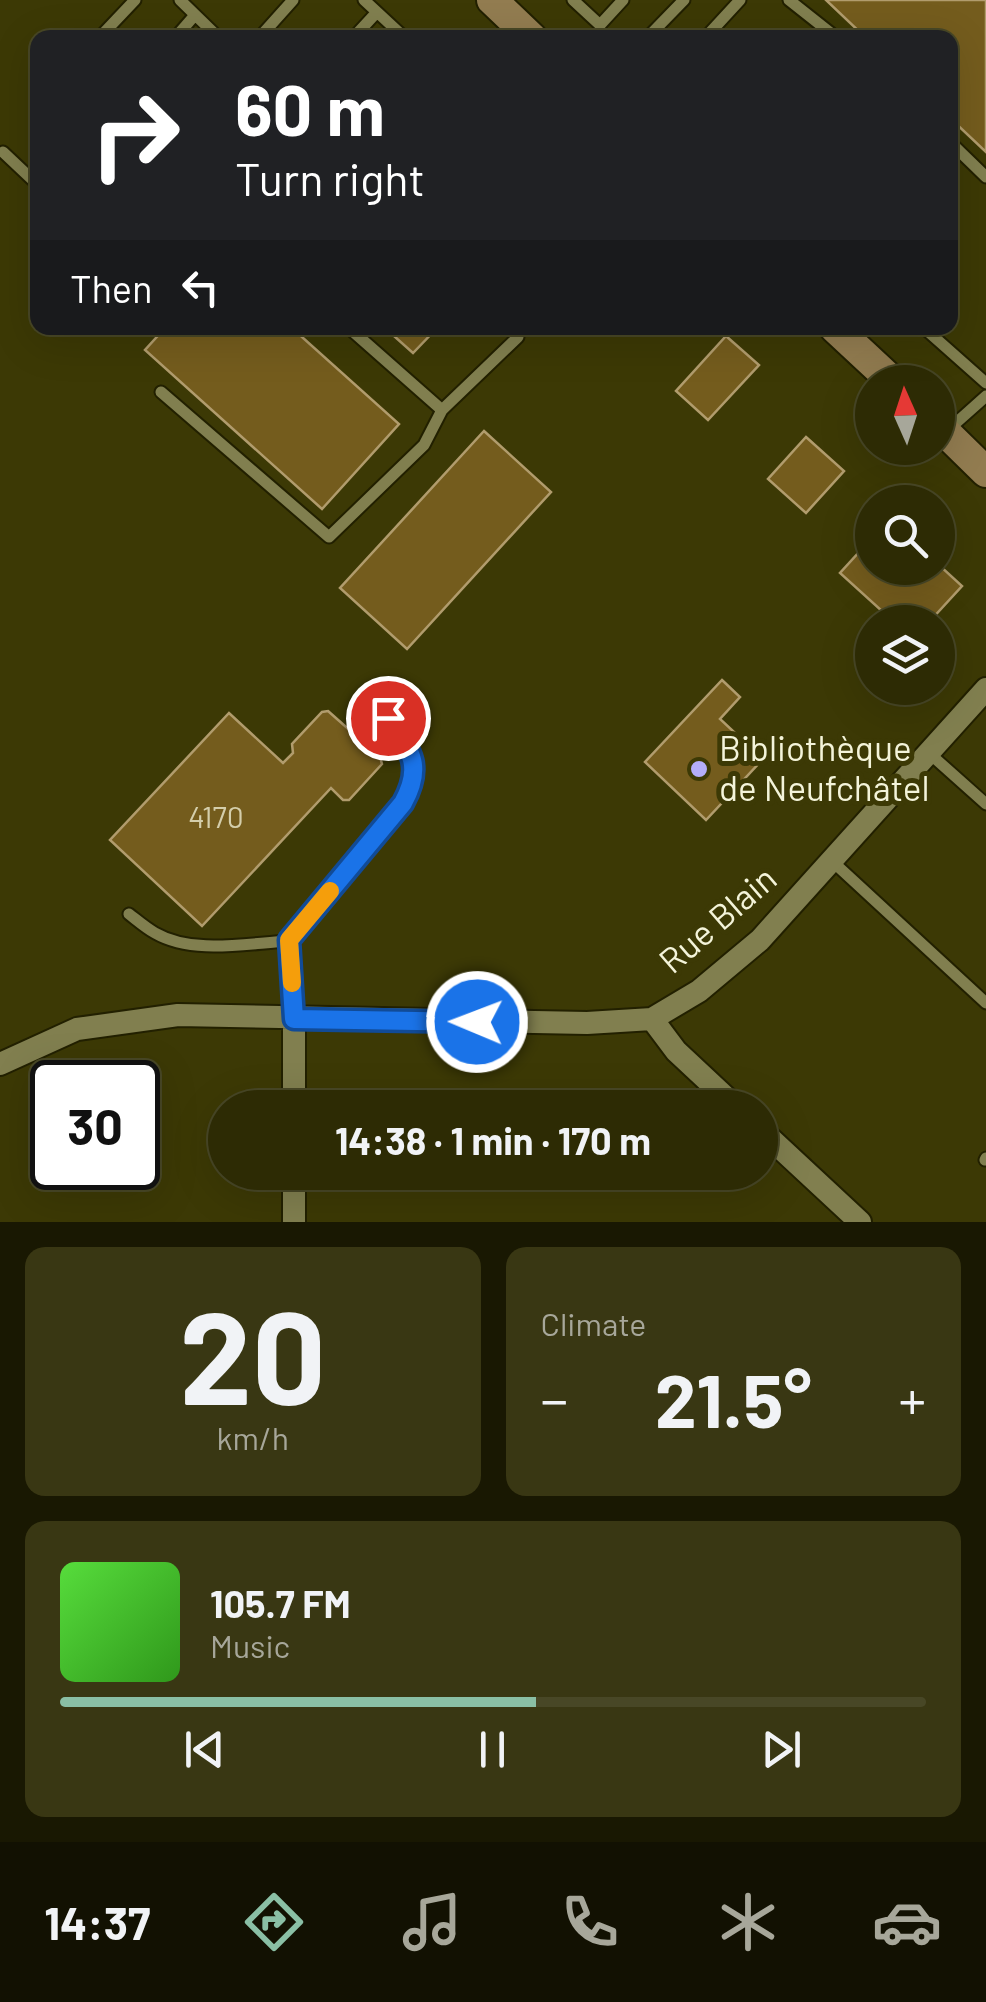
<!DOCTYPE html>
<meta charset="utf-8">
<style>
:root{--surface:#2d2b04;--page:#393713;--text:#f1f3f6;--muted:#a7a79a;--line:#484726;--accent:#8abfa5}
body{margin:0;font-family:Barlow,sans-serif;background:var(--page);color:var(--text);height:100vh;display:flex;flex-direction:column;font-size:38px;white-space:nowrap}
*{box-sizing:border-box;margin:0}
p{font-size:32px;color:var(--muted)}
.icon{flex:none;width:55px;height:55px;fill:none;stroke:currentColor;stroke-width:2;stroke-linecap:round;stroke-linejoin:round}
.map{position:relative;height:1222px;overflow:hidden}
.panel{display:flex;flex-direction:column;gap:25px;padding:25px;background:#191802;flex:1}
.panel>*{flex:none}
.guide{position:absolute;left:30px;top:30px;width:928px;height:305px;border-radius:20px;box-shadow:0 10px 40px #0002,0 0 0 2px var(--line);background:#202124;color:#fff;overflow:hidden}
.needle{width:65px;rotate:357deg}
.buttons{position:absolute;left:855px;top:365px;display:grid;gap:20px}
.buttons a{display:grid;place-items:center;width:100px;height:100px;border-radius:50%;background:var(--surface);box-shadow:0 10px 40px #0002,0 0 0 2px var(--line);font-size:50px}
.speed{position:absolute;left:30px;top:1060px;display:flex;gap:20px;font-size:50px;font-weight:700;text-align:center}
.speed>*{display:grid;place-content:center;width:130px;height:130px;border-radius:50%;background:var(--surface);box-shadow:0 10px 40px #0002,0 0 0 2px var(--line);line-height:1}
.speed .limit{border:5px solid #111;border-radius:15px;background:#fff;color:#111}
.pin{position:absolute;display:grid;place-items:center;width:85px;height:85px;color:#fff;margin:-42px;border:5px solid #fff;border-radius:50%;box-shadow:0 2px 10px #0007}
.me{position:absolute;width:110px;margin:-55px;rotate:271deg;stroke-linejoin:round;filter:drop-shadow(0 0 8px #0008)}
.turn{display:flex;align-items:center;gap:35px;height:210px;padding:0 40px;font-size:45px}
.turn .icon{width:130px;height:130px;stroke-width:2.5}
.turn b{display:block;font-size:70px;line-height:85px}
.then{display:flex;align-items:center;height:95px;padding:0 40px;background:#0003;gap:20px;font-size:38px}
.big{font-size:75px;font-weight:700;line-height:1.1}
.panel .card{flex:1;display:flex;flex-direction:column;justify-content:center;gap:15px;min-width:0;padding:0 35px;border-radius:20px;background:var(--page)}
.panel .dial{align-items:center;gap:0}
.dial b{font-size:130px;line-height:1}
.song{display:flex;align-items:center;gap:30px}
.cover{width:120px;height:120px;border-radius:15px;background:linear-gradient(135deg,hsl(110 70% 55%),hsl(110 70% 35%))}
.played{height:10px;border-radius:5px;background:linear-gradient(90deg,var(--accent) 55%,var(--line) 55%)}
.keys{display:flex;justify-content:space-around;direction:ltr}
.heat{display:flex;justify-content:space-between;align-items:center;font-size:55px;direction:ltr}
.panel .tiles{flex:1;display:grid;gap:25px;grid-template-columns:1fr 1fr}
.card:last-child{grid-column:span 2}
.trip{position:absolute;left:208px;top:1090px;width:570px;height:100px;border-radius:50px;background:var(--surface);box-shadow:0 10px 40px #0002,0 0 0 2px var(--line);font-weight:700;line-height:100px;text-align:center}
.dock{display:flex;height:160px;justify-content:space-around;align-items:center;background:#121102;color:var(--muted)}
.dock .icon{width:70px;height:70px}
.dock .current{color:var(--accent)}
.dock b{font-size:45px;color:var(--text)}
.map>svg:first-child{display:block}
.building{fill:#745c1d;stroke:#b19c6d;stroke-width:2.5}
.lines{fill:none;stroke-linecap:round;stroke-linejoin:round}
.service-casing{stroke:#222000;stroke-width:15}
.minor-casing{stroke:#222000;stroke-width:26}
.secondary-casing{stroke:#222000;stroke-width:34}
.service{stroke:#817f4f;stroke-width:11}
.minor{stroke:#817f4f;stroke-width:22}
.secondary{stroke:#927c50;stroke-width:30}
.route-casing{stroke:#114b97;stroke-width:25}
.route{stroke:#1a73e8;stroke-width:18}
.slow{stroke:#f59e0b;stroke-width:18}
.poi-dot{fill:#b3adf9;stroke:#3c3905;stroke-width:4}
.labels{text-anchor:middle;stroke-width:10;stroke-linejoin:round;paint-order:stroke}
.number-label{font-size:30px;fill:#d4ceab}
.poi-label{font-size:35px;fill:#f4f4da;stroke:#3c3905;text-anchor:start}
.street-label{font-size:35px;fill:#f4f4da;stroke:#3c3905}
</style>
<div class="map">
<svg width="986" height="1222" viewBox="0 0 986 1222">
<rect width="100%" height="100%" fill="#3c3905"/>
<!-- building -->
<path class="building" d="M826,0H986V152L950,118V38H866Z
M165,328H292L399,424L322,509L145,350Z
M385,328H437L413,353Z
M726,336L759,365L708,420L676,391Z
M484,431L551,492L407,649L340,588Z
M806,437L844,471L806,513L768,479Z
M872,538V568H938V564L962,586L929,622H894L840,573Z
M722,680L740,697L720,719L763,759L706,820L645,762Z
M328,711L380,757L382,764L349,800H343L331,788L202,926L110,840L229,713L283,763L293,753L292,744L322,712Z"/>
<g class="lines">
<defs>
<path id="service" d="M180,0L219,38
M364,0L405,38
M573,0L600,25L623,0
M789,0L837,38
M99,38L135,0
M175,38L195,15
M259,38L293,0
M353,38L377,12
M647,38L684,0
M705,38L740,0
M950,142L986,177
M3,152L38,185
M349,328L442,410L518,337
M924,328L986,383
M161,392L329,537L424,445L442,410
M948,430L986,396
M929,753L986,804
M832,861L986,1003
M129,914C138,921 146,928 155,933C193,955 248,943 289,941
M294,1017L289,941L403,803C424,765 410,750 387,718
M985,1160L986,1158"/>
<path id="minor" d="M294,1019V1108
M652,1019L676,1051L737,1108
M0,1064L77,1029L178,1015L587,1023L652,1019L699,991L760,940L986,689
M760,1129L860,1222
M294,1172V1222"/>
<path id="secondary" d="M492,0L532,38
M835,328L893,382
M938,425L986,472"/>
</defs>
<!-- service casing -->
<use href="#service" class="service-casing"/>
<!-- minor casing -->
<use href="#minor" class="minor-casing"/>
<!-- secondary casing -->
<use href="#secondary" class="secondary-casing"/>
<!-- service -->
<use href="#service" class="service"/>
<!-- minor -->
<use href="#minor" class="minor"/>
<!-- secondary -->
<use href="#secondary" class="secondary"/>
</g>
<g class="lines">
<defs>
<path id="route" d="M388,718C410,750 424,765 403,803L289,940L294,1019L477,1022"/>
</defs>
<!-- route casing -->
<use href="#route" class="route-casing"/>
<!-- route -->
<use href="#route" class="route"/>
<!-- slow -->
<path class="slow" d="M292,983L289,940L330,891"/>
</g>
<!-- markers -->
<circle class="poi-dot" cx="699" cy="769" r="10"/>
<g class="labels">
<!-- number labels -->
<g class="number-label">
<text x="216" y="828">4170</text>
</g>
<!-- poi labels -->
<g class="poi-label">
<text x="719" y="761">Bibliothèque<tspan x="719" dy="40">de Neufchâtel</tspan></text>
</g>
<!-- street labels -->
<g class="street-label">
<text transform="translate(718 920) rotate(-41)" y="12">Rue Blain</text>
</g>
</g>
</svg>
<div class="buttons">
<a><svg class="needle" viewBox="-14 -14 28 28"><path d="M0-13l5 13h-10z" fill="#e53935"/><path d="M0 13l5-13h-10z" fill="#a7a79a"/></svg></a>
<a><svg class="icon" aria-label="search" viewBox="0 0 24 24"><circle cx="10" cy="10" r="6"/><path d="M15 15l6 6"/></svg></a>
<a><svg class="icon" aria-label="layers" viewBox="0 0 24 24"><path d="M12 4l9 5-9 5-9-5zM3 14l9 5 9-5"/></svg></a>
</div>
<div class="speed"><div class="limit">30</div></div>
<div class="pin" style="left:388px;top:718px;background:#d93025"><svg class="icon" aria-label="arrive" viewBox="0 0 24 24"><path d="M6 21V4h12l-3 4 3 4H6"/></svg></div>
<svg class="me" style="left:477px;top:1022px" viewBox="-20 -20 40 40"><circle r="17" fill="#1a73e8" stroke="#fff" stroke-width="3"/><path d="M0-11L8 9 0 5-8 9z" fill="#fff"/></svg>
<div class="trip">14:38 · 1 min · 170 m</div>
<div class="guide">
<div class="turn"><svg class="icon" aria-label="right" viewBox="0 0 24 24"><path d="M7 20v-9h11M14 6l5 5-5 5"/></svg><div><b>60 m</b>Turn right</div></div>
<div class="then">Then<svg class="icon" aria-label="left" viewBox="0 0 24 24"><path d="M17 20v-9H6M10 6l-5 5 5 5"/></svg></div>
</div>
</div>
<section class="panel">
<div class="tiles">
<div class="card dial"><b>20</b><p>km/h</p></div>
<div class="card"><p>Climate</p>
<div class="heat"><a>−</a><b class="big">21.5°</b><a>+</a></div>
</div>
<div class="card">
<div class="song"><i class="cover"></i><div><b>105.7 FM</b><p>Music</p></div></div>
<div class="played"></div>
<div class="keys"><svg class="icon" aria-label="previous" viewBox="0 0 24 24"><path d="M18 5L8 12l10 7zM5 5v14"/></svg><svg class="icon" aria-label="pause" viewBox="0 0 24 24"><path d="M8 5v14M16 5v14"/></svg><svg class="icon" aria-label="next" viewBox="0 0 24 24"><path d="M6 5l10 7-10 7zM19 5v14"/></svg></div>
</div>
</div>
</section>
<nav class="dock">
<b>14:37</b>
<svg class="icon current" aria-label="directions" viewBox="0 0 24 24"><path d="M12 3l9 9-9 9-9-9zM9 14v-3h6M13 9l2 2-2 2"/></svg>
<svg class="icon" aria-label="music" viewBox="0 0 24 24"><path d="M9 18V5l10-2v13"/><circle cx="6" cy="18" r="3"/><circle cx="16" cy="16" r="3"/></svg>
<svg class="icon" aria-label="phone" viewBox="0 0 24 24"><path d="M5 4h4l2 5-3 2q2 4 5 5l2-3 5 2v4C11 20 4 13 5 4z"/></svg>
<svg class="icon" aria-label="climate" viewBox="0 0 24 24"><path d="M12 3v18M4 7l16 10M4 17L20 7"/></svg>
<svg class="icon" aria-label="car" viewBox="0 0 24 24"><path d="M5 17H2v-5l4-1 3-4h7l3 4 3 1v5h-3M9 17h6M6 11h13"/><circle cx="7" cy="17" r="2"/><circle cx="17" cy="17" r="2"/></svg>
</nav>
